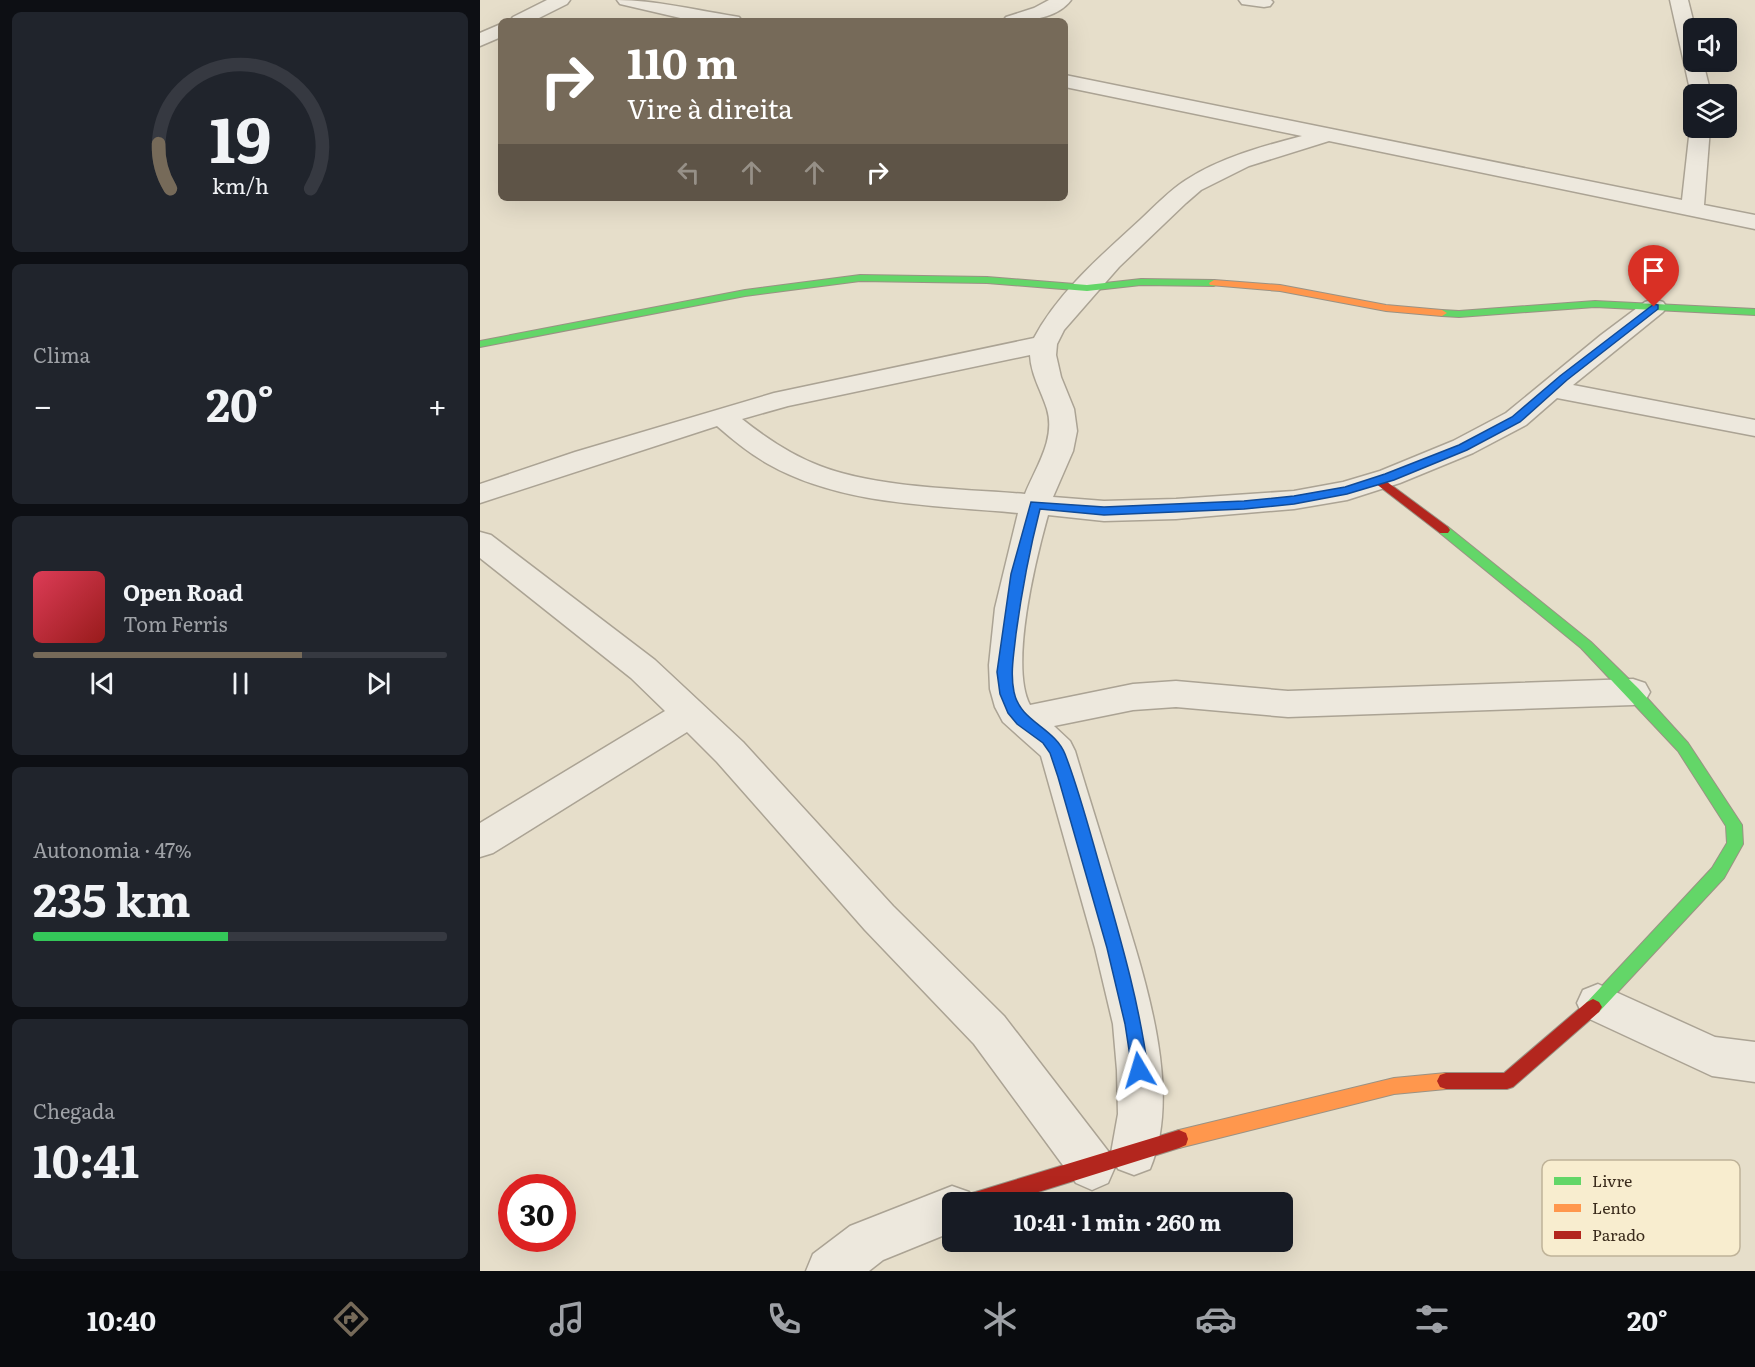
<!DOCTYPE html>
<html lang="pt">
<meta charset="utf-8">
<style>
:root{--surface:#171b24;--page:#20242c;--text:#f1f3f6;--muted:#9ea1a6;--line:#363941;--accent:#766a59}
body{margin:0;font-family:Literata,serif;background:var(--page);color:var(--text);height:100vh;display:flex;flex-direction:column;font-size:22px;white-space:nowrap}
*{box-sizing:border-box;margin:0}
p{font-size:20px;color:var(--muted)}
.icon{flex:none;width:33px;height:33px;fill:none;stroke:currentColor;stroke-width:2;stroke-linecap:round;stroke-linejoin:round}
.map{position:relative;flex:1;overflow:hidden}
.drawer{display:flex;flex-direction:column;gap:12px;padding:12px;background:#0d0f14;width:480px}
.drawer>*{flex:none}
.banner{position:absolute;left:18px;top:18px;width:570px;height:183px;border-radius:9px;box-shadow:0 6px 24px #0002;background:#766a59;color:#fff;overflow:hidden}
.controls{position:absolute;left:1203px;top:18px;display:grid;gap:12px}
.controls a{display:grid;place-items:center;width:54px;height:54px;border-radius:9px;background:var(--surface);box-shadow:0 6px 24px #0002;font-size:30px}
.speed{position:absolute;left:18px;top:1174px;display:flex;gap:12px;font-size:30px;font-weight:700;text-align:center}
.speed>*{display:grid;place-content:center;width:78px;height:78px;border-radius:50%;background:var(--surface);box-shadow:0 6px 24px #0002;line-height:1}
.speed .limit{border:9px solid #d22;background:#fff;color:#111}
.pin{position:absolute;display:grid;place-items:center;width:51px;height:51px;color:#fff;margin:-62px -26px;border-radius:50% 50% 50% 0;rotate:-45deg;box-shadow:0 0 6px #0007}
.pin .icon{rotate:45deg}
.me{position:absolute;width:66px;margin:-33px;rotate:353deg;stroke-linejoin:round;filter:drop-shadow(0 0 4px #0008)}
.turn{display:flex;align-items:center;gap:21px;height:126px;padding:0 30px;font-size:27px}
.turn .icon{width:78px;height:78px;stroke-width:2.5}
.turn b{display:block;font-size:42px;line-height:51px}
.lanes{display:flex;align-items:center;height:57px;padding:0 30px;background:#0003;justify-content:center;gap:30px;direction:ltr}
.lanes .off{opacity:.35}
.big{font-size:45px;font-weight:700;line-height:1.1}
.drawer .tile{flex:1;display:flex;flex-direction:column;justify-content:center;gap:9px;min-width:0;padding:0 21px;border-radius:9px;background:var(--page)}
.drawer .dial{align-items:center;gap:0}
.dial svg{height:156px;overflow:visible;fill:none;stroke:var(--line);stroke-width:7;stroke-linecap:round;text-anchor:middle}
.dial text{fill:var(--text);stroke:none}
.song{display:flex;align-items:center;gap:18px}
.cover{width:72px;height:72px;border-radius:9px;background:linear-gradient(135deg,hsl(350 70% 55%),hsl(0 70% 35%))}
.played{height:6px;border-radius:3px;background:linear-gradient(90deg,var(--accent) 65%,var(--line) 65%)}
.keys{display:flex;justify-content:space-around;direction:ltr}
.heat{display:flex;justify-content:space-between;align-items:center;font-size:33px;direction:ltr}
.charge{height:9px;border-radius:4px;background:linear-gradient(90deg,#34c759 47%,var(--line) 0)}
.trip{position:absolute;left:462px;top:1192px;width:351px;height:60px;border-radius:9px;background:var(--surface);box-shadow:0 6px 24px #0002;font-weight:700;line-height:60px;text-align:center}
.tabs{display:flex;height:96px;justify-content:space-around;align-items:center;background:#090b0e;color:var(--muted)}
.tabs .icon{width:42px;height:42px}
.tabs .selected{color:var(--accent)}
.tabs b{font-size:27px;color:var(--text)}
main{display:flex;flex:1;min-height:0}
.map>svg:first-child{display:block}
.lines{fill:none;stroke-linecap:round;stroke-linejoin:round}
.street-casing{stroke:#aba394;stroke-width:3}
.fast-casing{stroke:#9a9284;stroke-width:2}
.slow-casing{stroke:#9a9284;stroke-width:2}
.jam-casing{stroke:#9a9284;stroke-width:2}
.street{fill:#ede8dd;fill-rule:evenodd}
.fast{fill:#63d668;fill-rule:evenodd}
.slow{fill:#ff974d;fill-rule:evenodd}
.jam{fill:#b3261e;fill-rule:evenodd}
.route{fill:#1a73e8;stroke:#114b97;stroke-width:1.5}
.key{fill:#f8edcf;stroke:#bfb399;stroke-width:1.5}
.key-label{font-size:16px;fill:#3a2b1c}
</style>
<main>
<section class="drawer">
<div class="tile dial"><svg viewBox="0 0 100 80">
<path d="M14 69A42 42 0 1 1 86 69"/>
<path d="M14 69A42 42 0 0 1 8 46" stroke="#766a59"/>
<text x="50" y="56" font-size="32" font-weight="700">19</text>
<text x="50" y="72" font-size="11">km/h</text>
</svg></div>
<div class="tile"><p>Clima</p>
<div class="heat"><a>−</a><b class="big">20°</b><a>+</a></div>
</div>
<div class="tile">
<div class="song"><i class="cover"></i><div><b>Open Road</b><p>Tom Ferris</p></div></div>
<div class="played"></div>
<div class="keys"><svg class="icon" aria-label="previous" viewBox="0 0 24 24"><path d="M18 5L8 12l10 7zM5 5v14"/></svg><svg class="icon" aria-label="pause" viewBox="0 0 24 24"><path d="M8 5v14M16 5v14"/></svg><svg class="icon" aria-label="next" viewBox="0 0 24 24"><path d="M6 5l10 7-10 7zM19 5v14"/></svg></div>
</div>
<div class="tile"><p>Autonomia · 47%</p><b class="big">235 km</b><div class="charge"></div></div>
<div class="tile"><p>Chegada</p><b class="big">10:41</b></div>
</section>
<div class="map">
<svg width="1275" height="1271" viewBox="0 0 1275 1271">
<rect width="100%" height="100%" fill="#e6deca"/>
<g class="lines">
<defs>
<path id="street" d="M67,0H90L87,4L53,21H30L33,17Z
M137,0C176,0 214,10 253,16L259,17L262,21L209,20L140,4Z
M569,0H591C576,20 545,21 523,21L526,17L554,8Z
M759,0H791L793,2L790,6L784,7L762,4Z
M1190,0H1208L1215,28L1214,62H1223L1231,94H1214V98L1211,94Z
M21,24V37L0,46V33Z
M585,75L1202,200L1210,128L1214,123V128H1230L1224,205L1275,215V229L849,141L769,166L721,190L706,203L639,267L584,330L577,344L576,355L581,377L594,409L597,431L593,451L573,497L624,501L696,499L814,491L863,482L900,471L973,441L1026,413L1121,335L1165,302L1174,299L1183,302L1187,307L1183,312L1093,385L1275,420V436L1077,398L1046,425L993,453L920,483L867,500L814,509L696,519L624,521L568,515C556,558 529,666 550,705L653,684L696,681L808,691L1153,679L1165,683L1170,692L1165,701L1153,705L808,717L696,707L653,710L574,726L590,741L595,751C609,798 624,845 638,891C662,970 704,1089 670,1169L654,1175L638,1169L631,1153L638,1114L637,1070L633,1024L615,948L561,756L523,722L515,707L510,689L509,665L515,608L538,513C456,505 362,506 288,464C269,453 253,440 237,426L0,503V484L95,452L294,393L554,338C578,292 623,254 661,219C675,206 690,190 706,180C740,158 783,146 822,136L585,87ZM550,355C551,375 561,390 567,409C576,439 556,467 545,494C484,489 396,488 340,466C311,455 286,438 262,419L308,406Z
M0,532L11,535L175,660L263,742L413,906L524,1016L628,1151L635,1167L628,1183L612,1190L596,1183L494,1044L385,930L237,762L207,732L13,853L0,857V823L185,711L151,678L0,558Z
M1118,984L1235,1037L1275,1042V1082L1232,1076L1103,1016L1097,1003L1103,990Z
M472,1186L489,1192L493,1203H472V1232L403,1260L389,1271H326L333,1254L370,1226Z"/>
<path id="fast" d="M380,275L507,277L607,285L661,279L734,280L739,283L734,286L661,285L607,291L507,283L380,281L265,296L0,347V341L265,290Z
M1115,301L1275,309V315L1115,307L979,317L962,316L957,313L962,310L979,311Z
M964,526L968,527L1111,642L1158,688L1208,743L1262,825L1263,844L1244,878L1119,1012L1113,1015L1107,1012L1104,1007L1107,1002L1232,868L1247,843L1246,826L1198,751L1101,648L960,533L958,530L960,527Z"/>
<path id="slow" d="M734,280L800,285L906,305L962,310L967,313L962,316L906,311L800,291L730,285L729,283Z
M966,1073L972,1075L975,1081L972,1087L966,1089L914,1094L699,1148L692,1145L690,1139L692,1133L699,1130L914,1078Z"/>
<path id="jam" d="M899,476L968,527L970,530L968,533H960L895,483L893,480Z
M1113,999L1119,1002L1122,1007L1119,1012L1033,1087L1027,1089H966L960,1087L957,1081L960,1075L966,1073H1024L1107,1002Z
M699,1130L706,1133L708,1139L706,1145L699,1148L523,1203H482L485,1196L492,1193Z"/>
</defs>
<!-- street casing -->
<use href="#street" class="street-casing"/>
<!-- fast casing -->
<use href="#fast" class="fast-casing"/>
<!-- slow casing -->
<use href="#slow" class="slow-casing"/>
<!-- jam casing -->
<use href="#jam" class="jam-casing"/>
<!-- street -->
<use href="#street" class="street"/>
<!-- fast -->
<use href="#fast" class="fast"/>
<!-- slow -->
<use href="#slow" class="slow"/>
<!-- jam -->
<use href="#jam" class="jam"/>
</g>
<!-- route -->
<path class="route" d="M1174,304L1178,305V309L1087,380L1040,422L987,450L914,480L867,494L814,504L764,509L624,515L560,509C549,552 542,589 536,634C534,653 530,673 534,692C540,722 574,727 585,754C599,790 609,829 620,867C639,934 659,1000 668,1070L665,1076L659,1078L653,1076L645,1024L627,948L578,777L570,753L563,743L537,724L528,713L520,694L517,672L531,574L551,502L624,507L764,501L814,496L865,487L905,474L979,445L1032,417L1080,376Z"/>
<!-- legend -->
<rect x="1062" y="1160" width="198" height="96" rx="9" class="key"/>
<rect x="1074" y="1177" width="27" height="8" fill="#63d668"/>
<rect x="1074" y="1204" width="27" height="8" fill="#ff974d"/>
<rect x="1074" y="1231" width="27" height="8" fill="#b3261e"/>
<g class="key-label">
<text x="1112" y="1187">Livre</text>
<text x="1112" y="1214">Lento</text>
<text x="1112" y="1241">Parado</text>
</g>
</svg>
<div class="controls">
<a><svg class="icon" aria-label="sound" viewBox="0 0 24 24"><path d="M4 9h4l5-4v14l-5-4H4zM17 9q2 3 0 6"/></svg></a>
<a><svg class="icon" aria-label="layers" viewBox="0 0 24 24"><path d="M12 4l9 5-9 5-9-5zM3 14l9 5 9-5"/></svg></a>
</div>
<div class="speed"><div class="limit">30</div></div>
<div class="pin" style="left:1174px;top:307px;background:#d93025"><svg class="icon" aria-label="arrive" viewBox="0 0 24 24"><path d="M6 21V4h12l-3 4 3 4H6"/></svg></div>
<svg class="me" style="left:659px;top:1070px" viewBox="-20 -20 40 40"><path d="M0-17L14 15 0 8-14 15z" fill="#1a73e8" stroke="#fff" stroke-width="4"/></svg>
<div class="trip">10:41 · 1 min · 260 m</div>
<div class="banner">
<div class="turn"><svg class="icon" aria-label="right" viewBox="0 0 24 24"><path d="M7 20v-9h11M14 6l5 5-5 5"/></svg><div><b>110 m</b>Vire à direita</div></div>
<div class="lanes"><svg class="icon off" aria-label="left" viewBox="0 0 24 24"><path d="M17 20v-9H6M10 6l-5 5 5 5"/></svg><svg class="icon off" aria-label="ahead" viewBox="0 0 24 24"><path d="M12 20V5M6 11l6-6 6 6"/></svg><svg class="icon off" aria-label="ahead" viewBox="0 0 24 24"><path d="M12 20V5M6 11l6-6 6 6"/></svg><svg class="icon" aria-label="right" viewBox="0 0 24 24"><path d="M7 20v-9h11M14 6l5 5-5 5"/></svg></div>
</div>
</div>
</main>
<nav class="tabs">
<b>10:40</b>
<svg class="icon selected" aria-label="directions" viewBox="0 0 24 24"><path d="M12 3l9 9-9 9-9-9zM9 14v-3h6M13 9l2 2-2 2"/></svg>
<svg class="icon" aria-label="music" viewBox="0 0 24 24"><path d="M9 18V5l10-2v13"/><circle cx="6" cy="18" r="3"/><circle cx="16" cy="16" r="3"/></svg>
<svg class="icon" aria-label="phone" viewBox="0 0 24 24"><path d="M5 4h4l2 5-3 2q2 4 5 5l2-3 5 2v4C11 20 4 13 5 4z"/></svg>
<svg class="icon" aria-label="climate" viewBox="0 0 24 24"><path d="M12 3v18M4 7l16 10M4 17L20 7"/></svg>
<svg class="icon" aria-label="car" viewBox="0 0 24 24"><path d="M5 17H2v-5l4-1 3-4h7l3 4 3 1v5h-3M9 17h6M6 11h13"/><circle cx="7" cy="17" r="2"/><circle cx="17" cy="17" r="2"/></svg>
<svg class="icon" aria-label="filters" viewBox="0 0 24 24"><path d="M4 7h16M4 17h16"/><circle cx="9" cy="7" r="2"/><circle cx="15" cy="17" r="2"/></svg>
<b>20°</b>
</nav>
